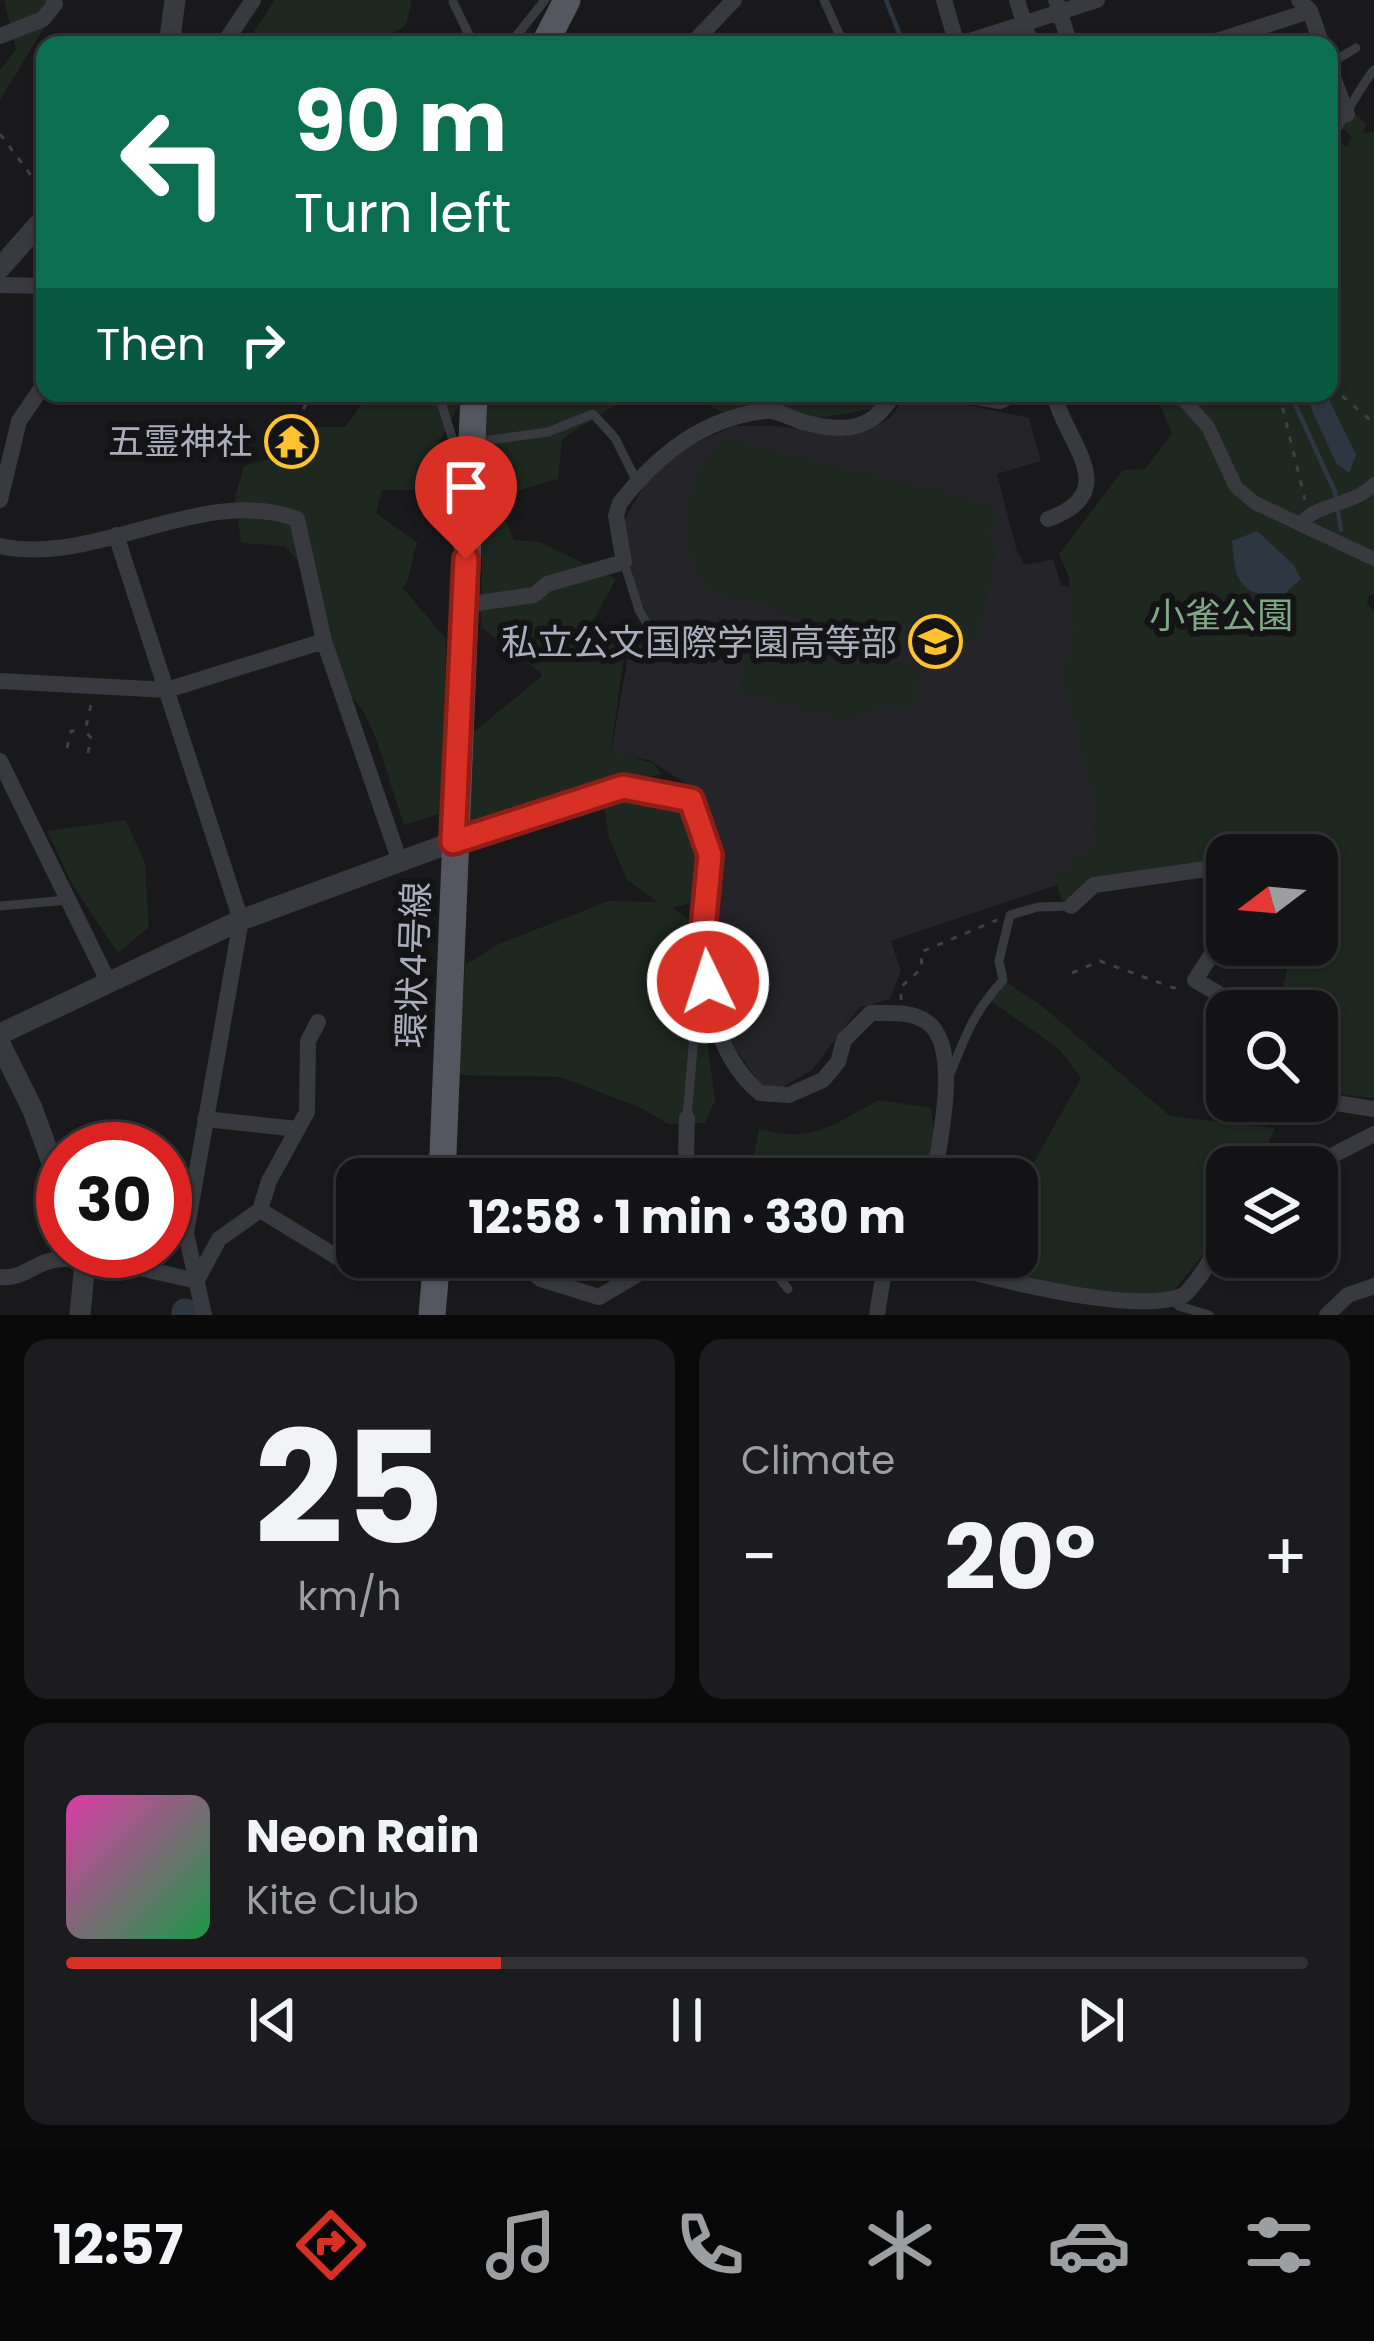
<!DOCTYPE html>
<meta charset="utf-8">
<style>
:root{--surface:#131214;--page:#1c1b1d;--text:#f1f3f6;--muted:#9d9ea0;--line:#323234;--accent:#d93025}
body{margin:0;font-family:Poppins,"Noto Sans JP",sans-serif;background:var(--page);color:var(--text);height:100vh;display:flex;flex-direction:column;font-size:45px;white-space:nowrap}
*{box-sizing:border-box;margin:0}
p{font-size:39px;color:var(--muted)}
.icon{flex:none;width:66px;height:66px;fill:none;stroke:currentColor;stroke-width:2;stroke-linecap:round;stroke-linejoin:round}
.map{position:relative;height:1315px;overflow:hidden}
.side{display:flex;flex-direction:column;gap:24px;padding:24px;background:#0a0a0b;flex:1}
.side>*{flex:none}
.hud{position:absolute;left:36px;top:36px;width:1302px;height:366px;border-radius:24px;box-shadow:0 3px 9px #0004,0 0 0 3px var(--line);background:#0b6e4f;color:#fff;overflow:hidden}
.needle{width:78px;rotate:254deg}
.fabs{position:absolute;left:1206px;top:834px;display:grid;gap:24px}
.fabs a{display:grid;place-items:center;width:132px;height:132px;border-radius:24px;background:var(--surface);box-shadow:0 3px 9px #0004,0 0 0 3px var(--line);font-size:60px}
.speed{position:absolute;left:36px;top:1122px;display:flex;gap:24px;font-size:60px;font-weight:700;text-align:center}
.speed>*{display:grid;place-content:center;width:156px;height:156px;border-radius:50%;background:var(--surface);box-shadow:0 3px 9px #0004,0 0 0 3px var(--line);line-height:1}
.speed .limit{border:18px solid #d22;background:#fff;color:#111}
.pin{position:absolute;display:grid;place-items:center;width:102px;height:102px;color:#fff;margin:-123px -51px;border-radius:50% 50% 50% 0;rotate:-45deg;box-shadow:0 0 12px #0007}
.pin .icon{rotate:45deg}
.me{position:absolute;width:132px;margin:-66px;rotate:356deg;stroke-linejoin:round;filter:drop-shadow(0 0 9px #0008)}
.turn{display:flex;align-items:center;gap:42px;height:252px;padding:0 60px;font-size:54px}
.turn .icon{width:156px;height:156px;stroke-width:2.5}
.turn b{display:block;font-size:84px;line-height:102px}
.then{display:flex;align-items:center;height:114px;padding:0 60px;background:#0003;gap:24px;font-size:45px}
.big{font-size:90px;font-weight:700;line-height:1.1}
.side .widget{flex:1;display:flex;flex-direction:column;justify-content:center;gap:18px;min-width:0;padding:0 42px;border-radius:24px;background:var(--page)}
.side .dial{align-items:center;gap:0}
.dial b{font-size:156px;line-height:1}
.song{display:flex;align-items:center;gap:36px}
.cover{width:144px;height:144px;border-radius:18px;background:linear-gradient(135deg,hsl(320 70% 55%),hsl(140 70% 35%))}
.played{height:12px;border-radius:6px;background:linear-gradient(90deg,var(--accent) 35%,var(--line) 35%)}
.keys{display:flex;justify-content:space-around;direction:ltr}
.heat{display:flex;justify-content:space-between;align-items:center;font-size:66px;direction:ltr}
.side .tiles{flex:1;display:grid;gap:24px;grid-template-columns:1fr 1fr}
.widget:last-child{grid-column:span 2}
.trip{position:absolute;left:336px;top:1158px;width:702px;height:120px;border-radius:24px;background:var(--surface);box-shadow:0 3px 9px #0004,0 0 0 3px var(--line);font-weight:700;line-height:120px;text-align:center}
.menu{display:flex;height:192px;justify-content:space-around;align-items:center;background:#080708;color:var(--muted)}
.menu .icon{width:84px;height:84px}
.menu .active{color:var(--accent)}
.menu b{font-size:54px;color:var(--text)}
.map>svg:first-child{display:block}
.built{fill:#252428}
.green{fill:#1e2720}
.water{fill:#2d3741}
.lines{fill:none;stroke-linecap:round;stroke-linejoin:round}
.stream{stroke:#2d3741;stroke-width:4.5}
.river{stroke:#2d3741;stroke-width:27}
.path{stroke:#3f4148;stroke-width:3;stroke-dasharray:6 9;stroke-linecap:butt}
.service{stroke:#393a40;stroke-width:9}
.pedestrian{stroke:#393a40;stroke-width:14}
.minor{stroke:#393a40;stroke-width:16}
.tertiary{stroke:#393a40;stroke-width:21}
.primary{stroke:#555760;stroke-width:27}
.route-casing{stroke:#8d1f18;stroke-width:30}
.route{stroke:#d93025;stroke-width:21}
.labels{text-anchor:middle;stroke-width:12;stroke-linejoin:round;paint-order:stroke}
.poi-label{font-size:36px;fill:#aaaebc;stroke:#141316;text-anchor:end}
.park-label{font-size:36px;fill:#7fa884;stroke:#141316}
.street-label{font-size:36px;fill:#aaaebc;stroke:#141316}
</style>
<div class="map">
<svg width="1374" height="1315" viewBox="0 0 1374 1315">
<rect width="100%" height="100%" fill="#19181b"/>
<!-- built -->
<path class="built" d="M909,393L1029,418L1041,461L997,474L1017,551L1025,565L1053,559L1061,585L1092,595L1119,864L891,941L901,971L890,999L859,1008L812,1070L781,1088L760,1084L735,1048L713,981L710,931L715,879L710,821L696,790L651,761L611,752L629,651L657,635L636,592L622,523L650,476L680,450L734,426H774L844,434L866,431L890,418Z"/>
<!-- green -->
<path class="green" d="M4,0H61L0,100V70L16,49Z
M275,0H412L406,25L375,45H245Z
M1354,113L1367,124L1363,133L1374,132V594L1368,597L1367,604L1374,611V1098L1317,1092V1011H1278L1292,945H1317V855H1227V860L1093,877L1062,902L1054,874L1072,869V855L1098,848L1091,822L1099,819L1063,674L1075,631L1068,575L1059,554L1123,470L1145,469L1172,434L1155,393H1329V132L1347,147L1352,137L1342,128Z
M370,393H461L460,404L413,490H382L376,513L418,543C410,558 413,575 403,588L446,639L443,813L404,825L375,736L363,711L335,677L318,585L285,546L241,543L235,497L244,466L288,454L316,427H345Z
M484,393H644L614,406L562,439L558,479L520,490L502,511L514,540L540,542L616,579L593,621L624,656L611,751L653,763L661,774L540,799L471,822L468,815L473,733L543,675L481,627Z
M691,393H887L885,405C836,418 773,426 723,412C712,409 701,400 691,393Z
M728,439L986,503L998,512L987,538L998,544L977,644L956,638L953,654L921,644L904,648L854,630L834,633L781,612L770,603H749L702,586C675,541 682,470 728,439Z
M749,629L870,653L920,669L915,709L879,705L847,720L739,691Z
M664,801L682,807L705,874L702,899L673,908L692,922L715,1101L705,1123L668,1124L641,1108L560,1077L458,1075L465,965L499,944L608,901L658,902L627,880L609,838L603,802Z
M126,820L145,864L149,927L118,953L73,886L47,831Z
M1006,982L1042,1006L1170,1116L1275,1128L1257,1167H1227V1217L1206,1251L1173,1292L1116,1299L1005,1274L993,1268L997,1257H1017V1199L1028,1162H1034L1081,1078L1058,1048L989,1000Z
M879,1100L931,1108L935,1140L925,1179H749L759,1129C812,1144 832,1125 879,1100Z"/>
<!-- water -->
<path class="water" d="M1304,393H1326L1356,455L1349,473L1336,463Z
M1257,531L1294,565L1301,579L1280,598C1239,594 1235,581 1232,541Z"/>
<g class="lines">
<!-- stream -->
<path class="stream" d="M886,0L904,45
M1290,393L1335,492L1341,530"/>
<!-- river -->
<path class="river" d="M185,1315V1312"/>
<!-- path -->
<path class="path" d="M0,134L45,194
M1329,369L1342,396L1374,423
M1279,393L1305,500
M297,423L311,393
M67,748L71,731H83
M88,753L91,738L85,731L92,700
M1072,973L1100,961L1174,988L1182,985
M901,1000V987L922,968L921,952L997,920"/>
<!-- service -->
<path class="service" d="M824,0L844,45
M453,2L474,45
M509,45L545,0
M1329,64L1356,48
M1332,139C1336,129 1369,74 1374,70
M438,393L462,469
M475,442L548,432L593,414L615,438L637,482
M624,562L639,610L653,634
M0,906L68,900
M950,1074C966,1034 974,1012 1003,980L999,961L1010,915L1038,907L1071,906
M687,1117L700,966
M763,1257L788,1289
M1173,1300L1179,1306L1209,1315"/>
<!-- pedestrian -->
<path class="pedestrian" d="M1178,393L1208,427L1236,487L1255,503L1374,559
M1300,524C1318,502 1354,506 1374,484"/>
<!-- minor -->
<path class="minor" d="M944,0L957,45
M1017,0L1031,45
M1056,0L1070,45
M1299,0L1310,11L1322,45
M0,36L43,19L55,4L54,0
M223,45L253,0
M691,45L734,0
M957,45L1097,0
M1204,45L1310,11
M1331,72L1347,114
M0,285L45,286
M953,393L1000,401L1018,393
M0,500L19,421L45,383
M1048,519C1126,492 1063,440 1054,393
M116,535L241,920L186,1233L204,1315
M0,546C97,567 202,484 297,519L324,641L400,862
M464,605L534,595L547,584L624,562L616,516L620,503C657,455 702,419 764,411C779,409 792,420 807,423C846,433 874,430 894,393
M0,681L167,690L324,641
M0,761L108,981
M691,800C697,816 707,835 710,853C712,877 704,904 703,928C702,984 715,1056 760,1093L789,1095L823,1080L838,1062L844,1040L871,1013C890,1013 911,1011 927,1022C962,1047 939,1142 934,1179
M1071,906L1094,885L1227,866
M1227,931L1195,980L1248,1011
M1317,1100L1374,1109
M205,1119L297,1129
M1310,1167L1374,1134
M671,1179L686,1159L687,1118
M260,1210L269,1181L307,1112L308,1041L318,1022
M513,1257L541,1279L599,1297L667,1257
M884,1257C911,1260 939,1264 966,1271C1016,1283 1140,1315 1184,1295C1201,1280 1214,1252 1227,1234
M0,1277C22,1280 34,1263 54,1260C97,1254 154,1272 197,1281
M197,1280L219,1239L260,1210L337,1257L357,1256
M877,1315L886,1257
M1327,1315L1348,1295L1374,1286"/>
<!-- tertiary -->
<path class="tertiary" d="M169,45L175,0
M0,268L45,217
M0,1034L241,920L453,842L623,787L691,800
M0,1044L32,1108L63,1193
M80,1315L85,1262L82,1251"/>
<!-- primary -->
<path class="primary" d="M544,45L567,0
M442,1179L474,393
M432,1315L437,1257"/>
</g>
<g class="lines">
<defs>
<path id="route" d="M466,559L453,842L623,787L691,800L710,855L703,929L708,982"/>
</defs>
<!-- route casing -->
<use href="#route" class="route-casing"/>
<!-- route -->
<use href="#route" class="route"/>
</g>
<!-- icons -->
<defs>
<symbol id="temple-ring" viewBox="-11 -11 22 22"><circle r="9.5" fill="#141316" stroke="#ffc32d" stroke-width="1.5"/><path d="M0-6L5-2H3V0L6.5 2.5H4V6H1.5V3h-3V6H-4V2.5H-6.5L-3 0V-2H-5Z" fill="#ffc32d"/></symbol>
<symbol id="school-ring" viewBox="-11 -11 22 22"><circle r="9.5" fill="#141316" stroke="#ffc32d" stroke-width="1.5"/><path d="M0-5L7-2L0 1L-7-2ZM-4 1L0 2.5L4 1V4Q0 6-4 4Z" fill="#ffc32d"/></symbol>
</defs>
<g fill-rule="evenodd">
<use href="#temple-ring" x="262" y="412" width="59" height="59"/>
<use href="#school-ring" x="906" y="612" width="59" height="59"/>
</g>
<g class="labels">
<!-- poi labels -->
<g class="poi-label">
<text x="252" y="454">五霊神社</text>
<text x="897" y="655">私立公文国際学園高等部</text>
</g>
<!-- park labels -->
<g class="park-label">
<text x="1221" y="628">小雀公園</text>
</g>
<!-- street labels -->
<g class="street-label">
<text transform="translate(413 965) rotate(-88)" y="13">環状4号線</text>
</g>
</g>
</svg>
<div class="fabs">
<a><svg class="needle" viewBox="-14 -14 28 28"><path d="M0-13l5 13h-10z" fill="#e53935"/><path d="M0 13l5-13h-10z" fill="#9d9ea0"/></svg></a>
<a><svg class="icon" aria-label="search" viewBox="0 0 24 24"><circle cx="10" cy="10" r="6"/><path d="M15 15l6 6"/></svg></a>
<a><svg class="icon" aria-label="layers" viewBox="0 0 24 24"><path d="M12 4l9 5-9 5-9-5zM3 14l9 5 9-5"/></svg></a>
</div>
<div class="speed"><div class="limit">30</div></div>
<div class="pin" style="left:466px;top:559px;background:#d93025"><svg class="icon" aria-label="arrive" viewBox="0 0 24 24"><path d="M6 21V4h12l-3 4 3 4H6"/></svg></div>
<svg class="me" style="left:708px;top:982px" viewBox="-20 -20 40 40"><circle r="17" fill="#d93025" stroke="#fff" stroke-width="3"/><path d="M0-11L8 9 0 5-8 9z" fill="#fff"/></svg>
<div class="trip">12:58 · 1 min · 330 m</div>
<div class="hud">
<div class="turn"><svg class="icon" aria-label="left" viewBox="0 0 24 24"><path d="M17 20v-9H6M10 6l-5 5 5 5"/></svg><div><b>90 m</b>Turn left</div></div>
<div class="then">Then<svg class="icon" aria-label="right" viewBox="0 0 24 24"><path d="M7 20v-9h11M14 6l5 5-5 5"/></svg></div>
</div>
</div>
<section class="side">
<div class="tiles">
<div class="widget dial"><b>25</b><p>km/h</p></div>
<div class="widget"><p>Climate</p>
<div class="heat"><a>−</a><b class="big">20°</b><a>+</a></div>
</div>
<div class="widget">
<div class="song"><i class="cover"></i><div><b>Neon Rain</b><p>Kite Club</p></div></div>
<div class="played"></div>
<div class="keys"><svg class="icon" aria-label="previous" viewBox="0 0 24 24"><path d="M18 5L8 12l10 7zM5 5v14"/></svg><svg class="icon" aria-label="pause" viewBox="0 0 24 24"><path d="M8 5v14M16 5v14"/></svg><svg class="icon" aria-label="next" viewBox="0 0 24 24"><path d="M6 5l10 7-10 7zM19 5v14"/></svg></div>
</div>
</div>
</section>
<nav class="menu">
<b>12:57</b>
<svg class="icon active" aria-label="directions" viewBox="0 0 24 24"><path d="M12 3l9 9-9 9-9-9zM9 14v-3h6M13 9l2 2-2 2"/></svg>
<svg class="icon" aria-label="music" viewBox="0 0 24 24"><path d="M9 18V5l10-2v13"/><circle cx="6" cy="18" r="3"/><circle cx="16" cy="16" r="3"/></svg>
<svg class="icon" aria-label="phone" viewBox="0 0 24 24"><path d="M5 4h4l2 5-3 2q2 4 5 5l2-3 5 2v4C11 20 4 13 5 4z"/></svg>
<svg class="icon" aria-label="climate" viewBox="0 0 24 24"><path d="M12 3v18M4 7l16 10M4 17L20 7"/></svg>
<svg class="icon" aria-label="car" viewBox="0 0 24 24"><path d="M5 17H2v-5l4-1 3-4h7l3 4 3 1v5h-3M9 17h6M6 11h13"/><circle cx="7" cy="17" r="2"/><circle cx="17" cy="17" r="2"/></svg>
<svg class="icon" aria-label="filters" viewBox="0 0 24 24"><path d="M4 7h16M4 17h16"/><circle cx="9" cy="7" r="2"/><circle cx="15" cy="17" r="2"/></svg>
</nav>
